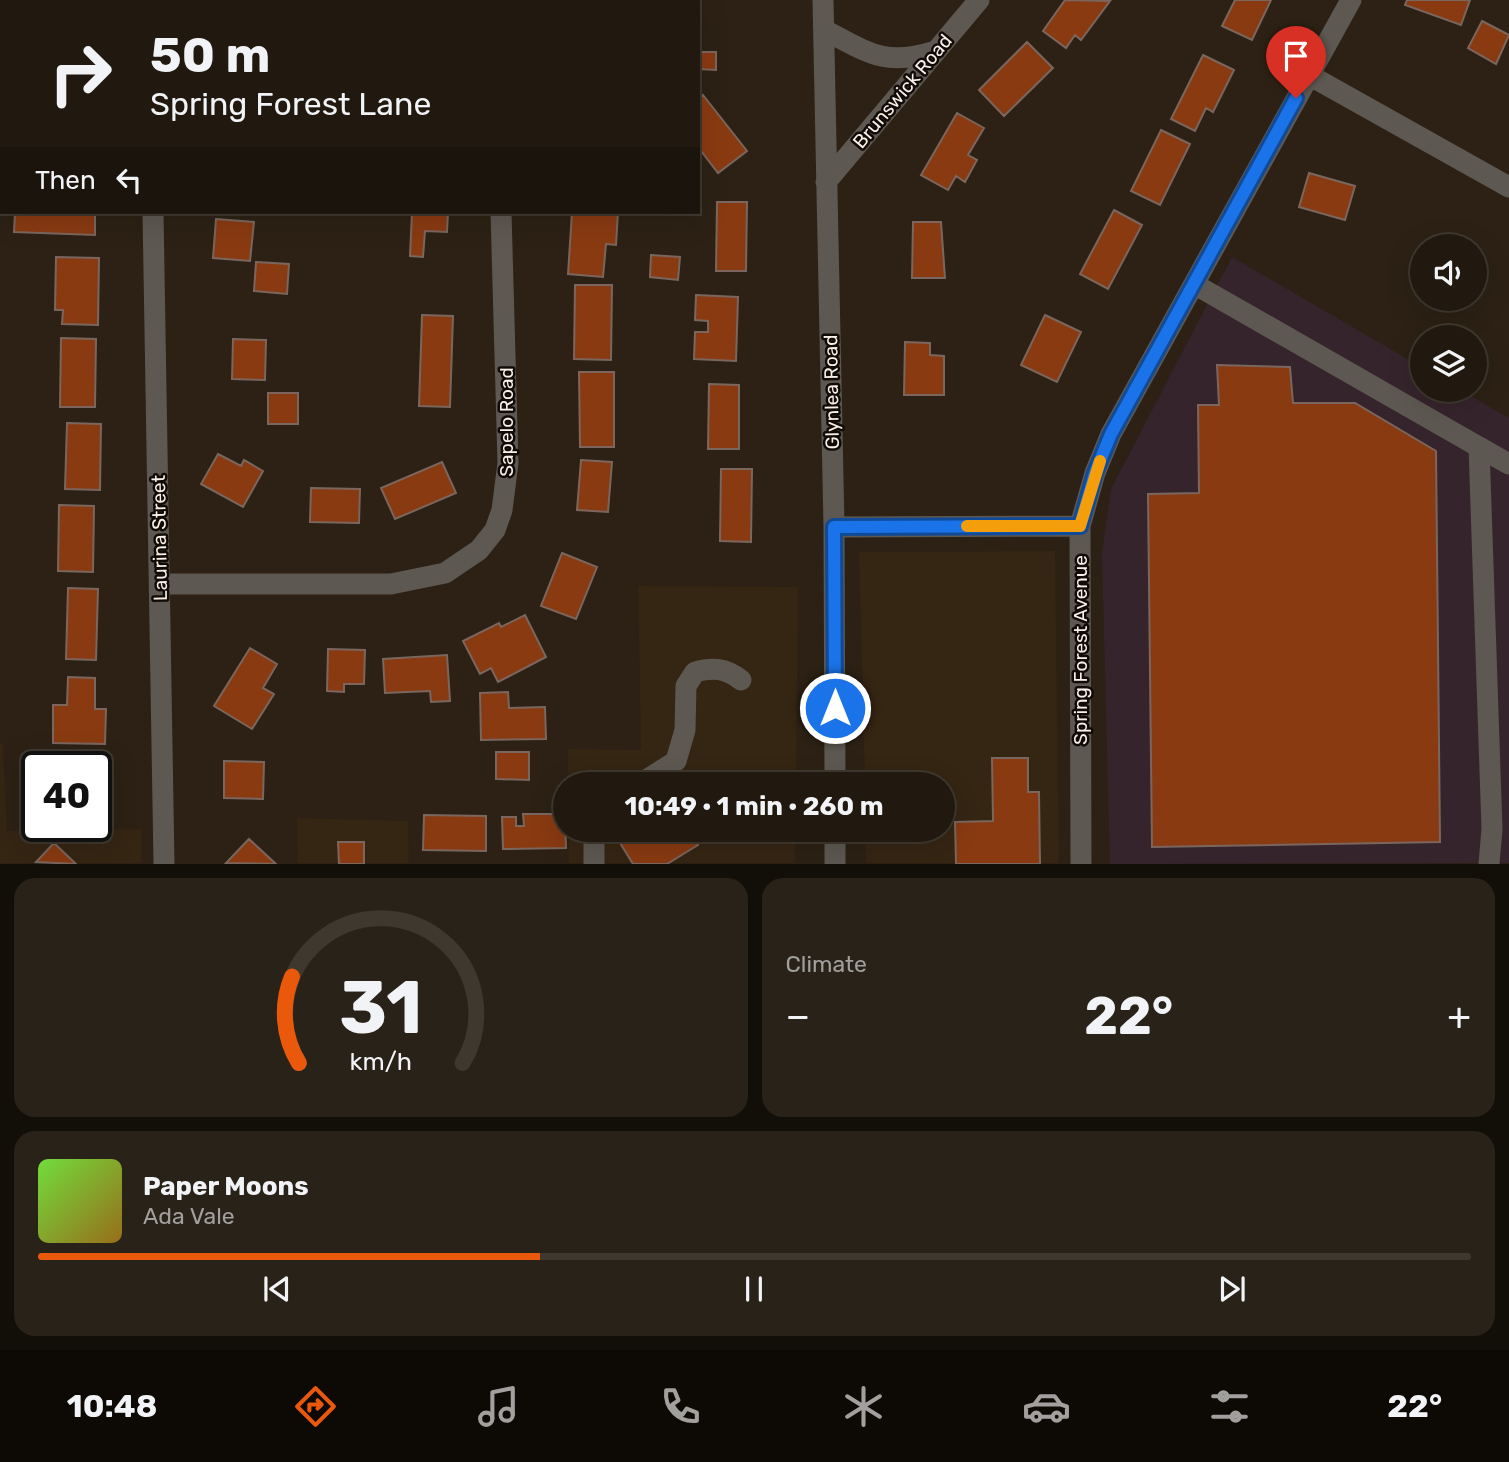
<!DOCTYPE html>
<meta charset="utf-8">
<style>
:root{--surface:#21190f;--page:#292218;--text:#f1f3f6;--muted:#a2a09e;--line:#3e382f;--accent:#ea580c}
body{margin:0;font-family:Rubik,sans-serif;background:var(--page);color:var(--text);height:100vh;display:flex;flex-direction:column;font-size:26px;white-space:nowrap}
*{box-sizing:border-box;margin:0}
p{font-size:23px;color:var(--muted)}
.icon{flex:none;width:38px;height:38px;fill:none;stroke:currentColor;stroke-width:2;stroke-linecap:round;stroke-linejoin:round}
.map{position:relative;height:864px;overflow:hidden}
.sheet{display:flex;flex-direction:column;gap:14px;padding:14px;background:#120e08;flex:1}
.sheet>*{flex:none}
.hud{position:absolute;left:0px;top:0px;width:700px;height:214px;box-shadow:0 7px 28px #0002,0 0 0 2px var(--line);background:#21190f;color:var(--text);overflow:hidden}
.tools{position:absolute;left:1410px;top:234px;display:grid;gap:14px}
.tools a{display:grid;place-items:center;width:77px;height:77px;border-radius:50%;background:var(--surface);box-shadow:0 7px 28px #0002,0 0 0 2px var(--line);font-size:35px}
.speed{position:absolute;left:21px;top:751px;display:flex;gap:14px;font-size:35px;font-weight:700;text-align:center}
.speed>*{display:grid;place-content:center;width:91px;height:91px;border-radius:50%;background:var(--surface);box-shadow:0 7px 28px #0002,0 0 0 2px var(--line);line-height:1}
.speed .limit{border:4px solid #111;border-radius:10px;background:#fff;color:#111}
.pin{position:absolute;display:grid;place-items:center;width:60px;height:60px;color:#fff;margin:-72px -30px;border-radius:50% 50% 50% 0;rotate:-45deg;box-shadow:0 0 7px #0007}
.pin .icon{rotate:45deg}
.me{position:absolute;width:77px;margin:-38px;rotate:0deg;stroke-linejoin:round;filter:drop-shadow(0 0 5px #0008)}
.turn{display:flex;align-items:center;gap:24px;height:147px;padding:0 35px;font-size:32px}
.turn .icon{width:91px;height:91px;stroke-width:2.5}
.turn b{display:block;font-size:49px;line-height:60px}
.then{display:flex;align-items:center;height:66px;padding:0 35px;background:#0003;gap:14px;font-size:26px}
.big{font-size:52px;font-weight:700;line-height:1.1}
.sheet .card{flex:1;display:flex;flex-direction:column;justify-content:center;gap:10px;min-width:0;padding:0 24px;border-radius:21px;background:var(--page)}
.sheet .dial{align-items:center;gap:0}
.dial svg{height:182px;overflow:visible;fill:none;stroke:var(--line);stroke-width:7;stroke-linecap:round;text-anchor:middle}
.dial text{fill:var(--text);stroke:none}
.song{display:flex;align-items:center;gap:21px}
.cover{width:84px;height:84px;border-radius:10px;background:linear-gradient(135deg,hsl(100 70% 55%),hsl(40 70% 35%))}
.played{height:7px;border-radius:4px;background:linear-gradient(90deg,var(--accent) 35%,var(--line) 35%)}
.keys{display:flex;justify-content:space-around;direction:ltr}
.heat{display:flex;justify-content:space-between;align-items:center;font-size:38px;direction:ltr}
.sheet .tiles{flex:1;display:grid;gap:14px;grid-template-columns:1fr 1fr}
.card:last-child{grid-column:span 2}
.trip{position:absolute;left:553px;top:772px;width:402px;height:70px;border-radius:35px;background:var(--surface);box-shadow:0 7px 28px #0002,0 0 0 2px var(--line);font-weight:700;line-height:70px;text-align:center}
.menu{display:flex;height:112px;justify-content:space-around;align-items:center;background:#0d0a06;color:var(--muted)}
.menu .icon{width:49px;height:49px}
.menu .selected{color:var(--accent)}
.menu b{font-size:32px;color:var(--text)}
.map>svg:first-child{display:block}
.built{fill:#352513}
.education{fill:#36242c}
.building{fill:#893a11;stroke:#7a665e;stroke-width:2}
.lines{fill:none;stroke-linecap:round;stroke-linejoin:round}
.minor{stroke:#5d5851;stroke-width:21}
.route-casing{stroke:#114b97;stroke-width:18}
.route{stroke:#1a73e8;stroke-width:12}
.slow{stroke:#f59e0b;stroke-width:12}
.labels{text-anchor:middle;stroke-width:5;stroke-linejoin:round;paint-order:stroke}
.street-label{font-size:19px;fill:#f8f0e8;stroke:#100b06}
</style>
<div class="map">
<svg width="1509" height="864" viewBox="0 0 1509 864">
<rect width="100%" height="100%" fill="#2c2114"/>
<!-- built -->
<path class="built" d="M1055,551L1059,863H866V830H943V784H865L859,552Z
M638,586L798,587L796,784H568V749L641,750Z
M0,744H3L7,831L141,829V863H0Z
M297,818L408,821L409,863H298Z
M569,830H795V863H569Z"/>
<!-- education -->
<path class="education" d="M1232,257L1423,368V390H1461L1509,418V863L1110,864L1102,554L1111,489Z"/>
<!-- building -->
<path class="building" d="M1065,0L1110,1L1081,40L1075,35L1066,48L1043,31Z
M1235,0H1271L1252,40L1222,26Z
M1407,0H1470L1461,25L1405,5Z
M1482,21L1509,35L1496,64L1468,48Z
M1027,42L1053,68L1004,116L979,90Z
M698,52H716V70L698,69Z
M1203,55L1234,70L1213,112L1206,108L1195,131L1171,119Z
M703,95L747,151L718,173L698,147V99Z
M957,113L984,128L968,155L977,160L965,182L956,176L948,190L921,175Z
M1161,130L1190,144L1160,205L1131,191Z
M1309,173L1355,186L1345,220L1299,207Z
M717,202H747L746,271H716Z
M1114,210L1142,225L1108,289L1080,274Z
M25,212H95V235L14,232L15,213Z
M412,212H448L447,232L425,231L423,257L410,256Z
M572,212H618L616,245L606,244L603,277L568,274Z
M216,219L254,222L250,261L213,258Z
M913,222H941L945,278H912Z
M651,255L680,257L678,280L650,277Z
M56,257L99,258L98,325L62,324L63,310H55Z
M256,262L289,264L287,294L254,291Z
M575,285H612L611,360L574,359Z
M696,295L738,297L736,361L694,359L695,332H708V321L695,320Z
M422,315L453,316L450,407L419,406Z
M1045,315L1081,332L1057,382L1021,365Z
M61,338L96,339L95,407H60Z
M233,339L266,340L265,380L232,379Z
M905,342L930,343V355L944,356V395H904Z
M1217,365L1290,367L1293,403H1355L1436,451L1440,842L1152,847L1148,494L1199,493L1198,405H1219Z
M579,372H614V447H580Z
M709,384L739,385V449H708Z
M268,393H298V424H268Z
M67,423L101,424L100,490L65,489Z
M218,454L241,466L244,460L263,471L243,507L201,484Z
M581,460L612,462L608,512L577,510Z
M442,462L456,493L395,519L381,488Z
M721,469H752L751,542L720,541Z
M311,488L360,489L359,523L310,522Z
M59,505L94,506L93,572L58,571Z
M562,553L597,567L576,619L541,606Z
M68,588L98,589L96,660L66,659Z
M525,615L546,657L498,682L491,668L480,674L463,641L499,623L501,627Z
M250,648L277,664L263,688L274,694L252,729L214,706Z
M328,649L365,650L364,684H344V692L327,691Z
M447,655L450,701L431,702L430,691L385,693L383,659Z
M68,677L95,678V709H106L105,744L53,743V705H67Z
M508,692L509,708L545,707L546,739L481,740L480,693Z
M496,752H529V780L496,779Z
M992,758H1028V792H1039L1040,864H956L955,822L993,821Z
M224,761L264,762L263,799L224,798Z
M54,762L92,763V766H54Z
M523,814H565L566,848L503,849L502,817H516V826H524Z
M424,815L486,816V851L423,850Z
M52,826H91V831L52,830Z
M612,830H688L698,845L667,864H633Z
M249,839L276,864L226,863Z
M338,842H364V864H339Z
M54,843L76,864L36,862Z"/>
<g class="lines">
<!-- minor -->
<path class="minor" d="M149,0V2
M486,0V2
M823,0L834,527L835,784
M824,30C866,51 883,67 932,52
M1309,75L1509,187
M826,182L979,0
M153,212L164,864
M1194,284L1479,447L1492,829L1489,864
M1479,447L1509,464
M834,527L1080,526
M160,584H391L445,573L479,550L495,530L502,510L508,463L501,212
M640,784L676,761L685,730L686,686L695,672C713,667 726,668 741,680
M835,830V864
M594,864V830
M1081,864L1080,526L1095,473L1111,434L1351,0"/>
</g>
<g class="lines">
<defs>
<path id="route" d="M835,708L834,527L1080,526L1095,473L1111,434L1296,98"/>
</defs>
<!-- route casing -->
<use href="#route" class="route-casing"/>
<!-- route -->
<use href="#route" class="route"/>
<!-- slow -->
<path class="slow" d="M967,526H1080L1100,461"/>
</g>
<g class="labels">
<!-- street labels -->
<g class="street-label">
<text transform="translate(902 91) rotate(-50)" y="7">Brunswick Road</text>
<text transform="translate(831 392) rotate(-91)" y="7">Glynlea Road</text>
<text transform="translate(506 422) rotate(-90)" y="7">Sapelo Road</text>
<text transform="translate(159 538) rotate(-91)" y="7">Laurina Street</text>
<text transform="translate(1080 650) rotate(-90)" y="7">Spring Forest Avenue</text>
</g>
</g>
</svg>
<div class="tools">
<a><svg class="icon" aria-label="sound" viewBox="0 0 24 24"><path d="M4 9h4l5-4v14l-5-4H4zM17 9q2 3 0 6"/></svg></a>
<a><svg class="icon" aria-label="layers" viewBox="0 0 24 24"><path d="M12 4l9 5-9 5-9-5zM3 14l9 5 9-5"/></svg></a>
</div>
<div class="speed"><div class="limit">40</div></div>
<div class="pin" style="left:1296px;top:98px;background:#d93025"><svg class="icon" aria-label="arrive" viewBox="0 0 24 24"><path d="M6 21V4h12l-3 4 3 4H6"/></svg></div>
<svg class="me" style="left:835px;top:708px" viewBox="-20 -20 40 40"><circle r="17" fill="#1a73e8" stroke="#fff" stroke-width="3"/><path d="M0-11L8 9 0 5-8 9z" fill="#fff"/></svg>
<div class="trip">10:49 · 1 min · 260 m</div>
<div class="hud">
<div class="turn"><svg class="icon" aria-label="right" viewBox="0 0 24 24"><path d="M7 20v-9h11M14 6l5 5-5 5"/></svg><div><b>50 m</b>Spring Forest Lane</div></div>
<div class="then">Then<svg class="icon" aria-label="left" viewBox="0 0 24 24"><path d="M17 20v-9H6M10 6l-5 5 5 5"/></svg></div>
</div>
</div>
<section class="sheet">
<div class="tiles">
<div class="card dial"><svg viewBox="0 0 100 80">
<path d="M14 69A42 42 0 1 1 86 69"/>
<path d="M14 69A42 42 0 0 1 11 31" stroke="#ea580c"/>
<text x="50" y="56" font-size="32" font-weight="700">31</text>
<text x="50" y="72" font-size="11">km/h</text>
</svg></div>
<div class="card"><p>Climate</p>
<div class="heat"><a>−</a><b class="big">22°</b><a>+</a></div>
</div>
<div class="card">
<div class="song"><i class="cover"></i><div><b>Paper Moons</b><p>Ada Vale</p></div></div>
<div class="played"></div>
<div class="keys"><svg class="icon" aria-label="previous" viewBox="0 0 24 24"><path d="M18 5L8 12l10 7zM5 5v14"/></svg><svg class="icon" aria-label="pause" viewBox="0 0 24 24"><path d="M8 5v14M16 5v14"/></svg><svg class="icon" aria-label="next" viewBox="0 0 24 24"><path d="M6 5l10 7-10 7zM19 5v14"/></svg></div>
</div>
</div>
</section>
<nav class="menu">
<b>10:48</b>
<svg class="icon selected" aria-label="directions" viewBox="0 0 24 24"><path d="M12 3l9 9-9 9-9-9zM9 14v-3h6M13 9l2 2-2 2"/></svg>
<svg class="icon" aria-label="music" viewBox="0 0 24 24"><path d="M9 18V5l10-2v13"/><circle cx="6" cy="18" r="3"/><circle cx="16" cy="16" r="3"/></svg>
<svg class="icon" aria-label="phone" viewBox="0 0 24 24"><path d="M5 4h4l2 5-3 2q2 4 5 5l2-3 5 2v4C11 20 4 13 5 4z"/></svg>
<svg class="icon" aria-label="climate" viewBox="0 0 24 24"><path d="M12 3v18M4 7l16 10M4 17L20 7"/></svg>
<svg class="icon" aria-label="car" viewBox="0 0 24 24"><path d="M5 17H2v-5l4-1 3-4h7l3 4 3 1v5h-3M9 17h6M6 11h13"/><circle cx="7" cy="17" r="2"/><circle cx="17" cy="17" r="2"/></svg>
<svg class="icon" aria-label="filters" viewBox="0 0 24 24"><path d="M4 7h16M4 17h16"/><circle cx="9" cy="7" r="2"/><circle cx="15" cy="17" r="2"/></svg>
<b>22°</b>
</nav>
